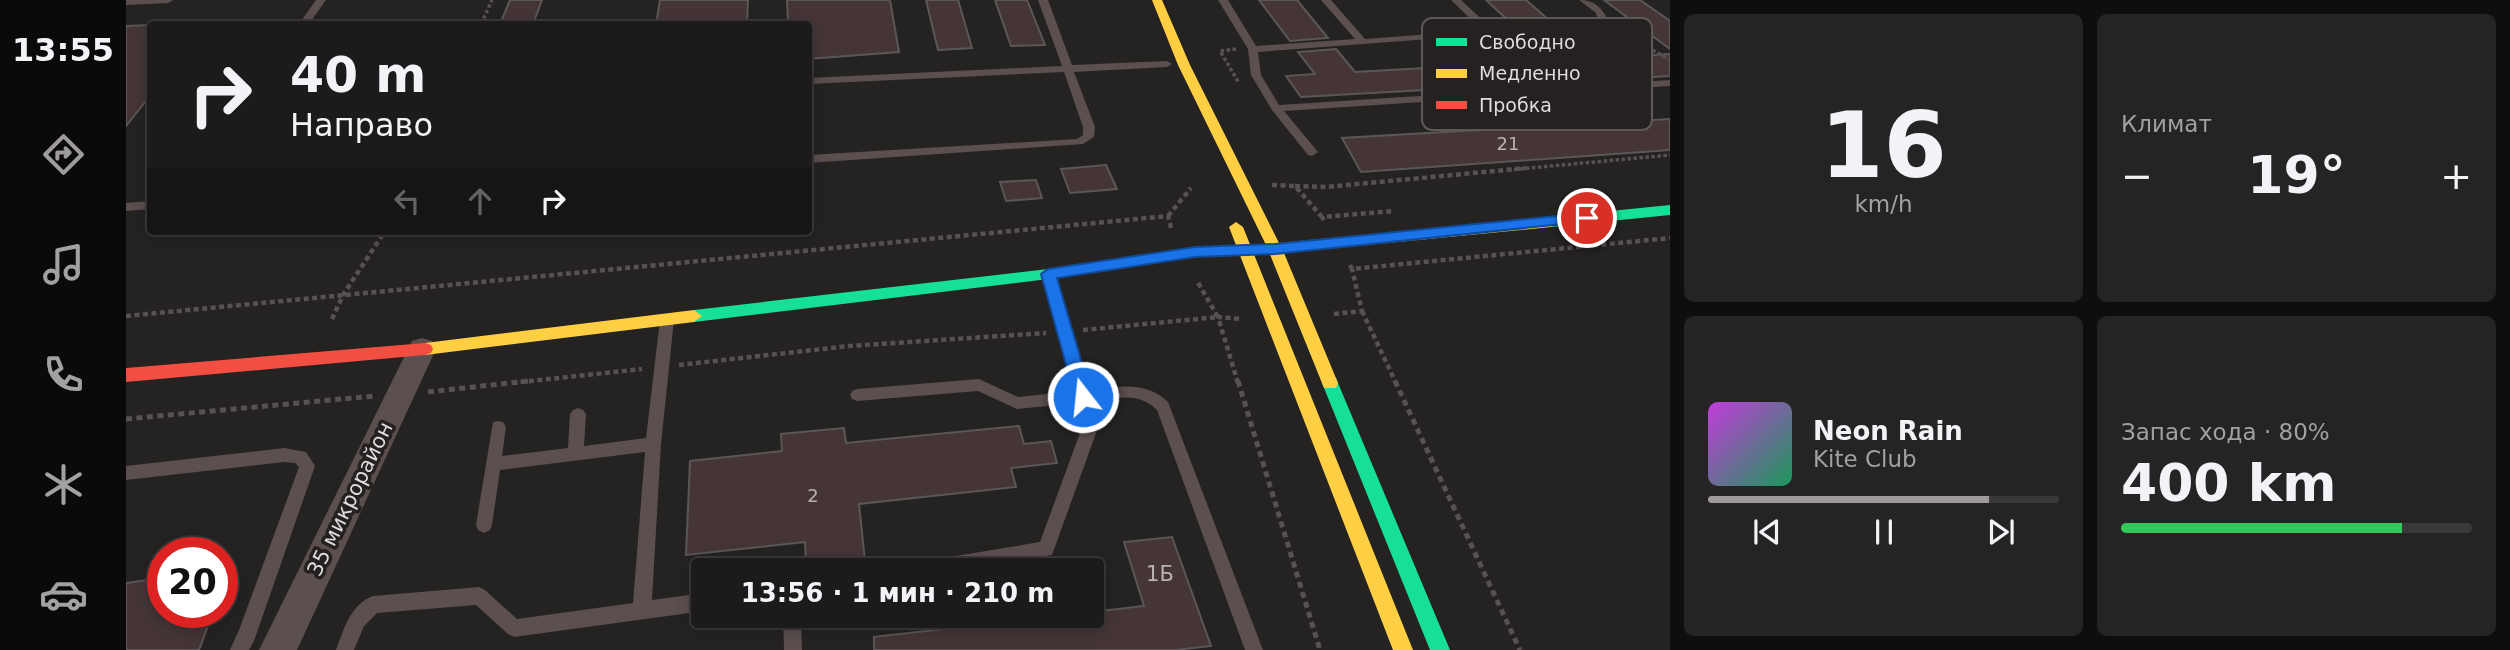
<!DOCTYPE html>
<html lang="ru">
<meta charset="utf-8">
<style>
:root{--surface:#1c1a1a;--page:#252323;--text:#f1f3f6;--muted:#a0a1a2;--line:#3a3839;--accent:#9e9b9a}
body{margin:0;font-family:"DejaVu Sans",sans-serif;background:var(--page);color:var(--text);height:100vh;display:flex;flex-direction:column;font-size:26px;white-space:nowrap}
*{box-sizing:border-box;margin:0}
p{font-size:23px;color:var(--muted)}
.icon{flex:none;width:38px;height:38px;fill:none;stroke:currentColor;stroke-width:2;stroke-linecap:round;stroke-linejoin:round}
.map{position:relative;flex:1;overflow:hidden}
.details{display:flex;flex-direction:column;gap:14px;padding:14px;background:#0f0e0e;width:840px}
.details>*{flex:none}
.hud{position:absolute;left:21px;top:21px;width:665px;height:214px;border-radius:7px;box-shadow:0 4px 18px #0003,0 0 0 2px var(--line);background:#1c1a1a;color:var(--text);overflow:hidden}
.speed{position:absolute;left:21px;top:537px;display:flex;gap:14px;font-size:35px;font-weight:700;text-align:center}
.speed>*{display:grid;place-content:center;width:91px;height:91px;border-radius:50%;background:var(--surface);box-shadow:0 4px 18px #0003,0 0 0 2px var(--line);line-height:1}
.speed .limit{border:10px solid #d22;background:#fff;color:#111}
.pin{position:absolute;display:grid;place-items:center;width:60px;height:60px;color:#fff;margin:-30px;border:4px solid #fff;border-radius:50%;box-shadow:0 2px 7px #0007}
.me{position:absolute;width:77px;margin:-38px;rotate:344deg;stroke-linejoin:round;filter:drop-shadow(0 0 5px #0008)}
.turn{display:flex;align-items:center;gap:24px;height:147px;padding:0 28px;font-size:32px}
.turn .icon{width:91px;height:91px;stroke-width:2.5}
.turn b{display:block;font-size:49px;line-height:60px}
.lanes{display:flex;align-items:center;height:66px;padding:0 28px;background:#0003;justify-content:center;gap:35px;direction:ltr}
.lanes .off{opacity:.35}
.big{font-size:52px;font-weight:700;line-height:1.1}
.details .widget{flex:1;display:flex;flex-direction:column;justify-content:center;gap:10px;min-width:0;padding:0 24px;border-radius:10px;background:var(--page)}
.details .dial{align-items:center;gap:0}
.dial b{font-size:91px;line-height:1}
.song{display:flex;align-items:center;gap:21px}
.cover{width:84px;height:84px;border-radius:10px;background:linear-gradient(135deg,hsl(290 70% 55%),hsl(150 70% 35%))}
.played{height:7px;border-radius:4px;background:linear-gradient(90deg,var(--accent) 80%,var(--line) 80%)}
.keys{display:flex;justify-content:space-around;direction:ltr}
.heat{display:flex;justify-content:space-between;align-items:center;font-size:38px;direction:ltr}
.charge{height:10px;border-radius:5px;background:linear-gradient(90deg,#34c759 80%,var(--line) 0)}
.details .tiles{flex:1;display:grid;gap:14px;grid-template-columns:repeat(2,1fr)}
.trip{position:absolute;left:565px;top:558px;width:413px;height:70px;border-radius:7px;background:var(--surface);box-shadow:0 4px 18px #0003,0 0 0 2px var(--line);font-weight:700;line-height:70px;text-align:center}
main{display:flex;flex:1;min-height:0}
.menu{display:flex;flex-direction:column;width:126px;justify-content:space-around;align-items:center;background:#0b0a0a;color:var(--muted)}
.menu .icon{width:49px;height:49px}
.menu .on{color:var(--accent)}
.menu b{font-size:32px;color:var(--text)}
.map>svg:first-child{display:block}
.building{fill:#453536;stroke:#5a5757;stroke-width:2}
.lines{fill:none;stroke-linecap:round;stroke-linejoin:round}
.path-far2{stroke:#595151;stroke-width:3.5;stroke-dasharray:3.5 2.5;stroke-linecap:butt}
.path-far1{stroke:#595151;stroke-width:4.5;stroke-dasharray:5 3.5;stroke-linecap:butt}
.path{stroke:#595151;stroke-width:5;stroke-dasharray:6 4.5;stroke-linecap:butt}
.lane{fill:#5b4f4f;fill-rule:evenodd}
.street{fill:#5b4f4f;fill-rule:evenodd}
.fast{fill:#16e098;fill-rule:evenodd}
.slow{fill:#ffcf43;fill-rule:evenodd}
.jam{fill:#f24e42;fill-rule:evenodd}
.route{fill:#1a73e8;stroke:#114b97;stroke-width:2}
.labels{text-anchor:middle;stroke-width:7;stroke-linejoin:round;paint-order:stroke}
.number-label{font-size:18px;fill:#b8b2b2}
.street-label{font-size:21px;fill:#dfdcdb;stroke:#262121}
.near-number-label{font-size:21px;fill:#b8b2b2}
.key{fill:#262121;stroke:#5e5959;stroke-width:2}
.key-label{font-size:19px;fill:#dfdcdb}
</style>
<main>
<nav class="menu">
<b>13:55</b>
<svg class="icon on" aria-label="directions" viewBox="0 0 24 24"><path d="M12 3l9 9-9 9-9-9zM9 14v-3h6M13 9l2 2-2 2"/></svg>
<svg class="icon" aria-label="music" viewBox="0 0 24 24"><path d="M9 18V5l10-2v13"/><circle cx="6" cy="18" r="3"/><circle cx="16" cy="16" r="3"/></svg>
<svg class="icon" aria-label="phone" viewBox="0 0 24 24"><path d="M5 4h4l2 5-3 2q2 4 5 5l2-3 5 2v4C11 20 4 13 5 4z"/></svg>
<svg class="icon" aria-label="climate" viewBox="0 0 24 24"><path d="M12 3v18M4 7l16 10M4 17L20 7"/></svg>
<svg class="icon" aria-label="car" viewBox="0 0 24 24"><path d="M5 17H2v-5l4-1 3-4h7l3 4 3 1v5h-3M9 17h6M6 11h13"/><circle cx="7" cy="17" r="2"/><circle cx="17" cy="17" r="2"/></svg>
</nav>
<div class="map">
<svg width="1544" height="650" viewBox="0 0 1544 650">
<rect width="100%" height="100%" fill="#252222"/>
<!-- building -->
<path class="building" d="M384,0H416L407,24H374Z
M534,0H622L621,24H530Z
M661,0H764L773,52L682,59V24H662Z
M800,0H832L846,48L812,50Z
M869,0H901L919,45L885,46Z
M1133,0H1171L1202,38L1164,41Z
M1360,0H1400L1424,21L1385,23Z
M1478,0H1514L1544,21V49Z
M24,25V96L0,126V26Z
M1210,49L1229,72L1544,54V76L1175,97L1160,76L1189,74L1172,52Z
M1544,119V150L1235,172L1216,138Z
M980,165L991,189L944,193L935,169Z
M910,180L916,198L880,201L874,182Z
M893,426L898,444L925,441L931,463L885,468L890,487L733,504L739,561L680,567L679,542L560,555L564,461L656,451L655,434L718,428L720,443Z
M1046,537L1085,646L1050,650H748V637L930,616H966V612L1018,606L998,542Z
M37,578V612H87L73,650H0V583Z"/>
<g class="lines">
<!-- path-far2 -->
<path class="path-far2" d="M355,24L366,0
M1490,29L1544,60
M1110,49L1094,51L1113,83
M1382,170L1544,155"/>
<!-- path-far1 -->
<path class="path-far1" d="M1146,185L1169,186L1196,217
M1169,186L1200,187L1400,168
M1042,216L1065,188
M1198,220L1196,217L1268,211
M1224,265L1226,269L1544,238
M1236,311L1270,383
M1208,314L1236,311L1226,269
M0,316L1042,216L1046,231
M206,319L217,295L259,231
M957,330L1092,317L1071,281
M553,365L723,346L920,333
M386,383L516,369
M1112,383L1092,317L1115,319"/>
<!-- path -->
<path class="path" d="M1112,381L1194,650
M1269,381L1394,650
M302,392L402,381
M0,419L248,396"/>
<!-- lane -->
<path class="lane" d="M0,0H47L42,3L0,5Z
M190,0H200L183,24H173Z
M912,0H922L946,65L1041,61L1046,64L1041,67L948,72L969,127L968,137L957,144L682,163V155L951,139L957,135V127L938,72L682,84V78L936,66Z
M1092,0H1102L1130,46L1229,39L1195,0H1205L1239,39L1356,30L1325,0H1335L1366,29L1472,21L1470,13L1453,0C1469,0 1477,8 1483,23L1478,26L1132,52L1135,75L1153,105L1544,80V86L1158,111L1192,152L1186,156L1182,155L1146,110L1125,75L1122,49Z
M24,201V209L0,211V203Z
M922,269L929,274L964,390C993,387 1019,380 1042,402L1137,650H1119L1031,410C1011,391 992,399 967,401L974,422L926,555L839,570H784L787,564L793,562L914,542L958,422L953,403L891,409L852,391L731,401L726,399L724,395L726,391L731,389L853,379L892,397L949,391L915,274Z
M541,315L548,320L535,444L526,600L578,593V611L388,637L382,634L350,605L251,613L238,626L228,650H210C218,629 224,605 247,596L353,587L359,590L391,619L507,603L519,452L374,470L366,525L364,530L358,533L352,530L350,525L367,422L372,421L377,422L380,427L376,456L442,448L444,414L447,410L452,408L457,410L460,414L458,446L520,438L534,320Z
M158,448L180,452L189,466L128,641L123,650H104L113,630L173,467L169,463L158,462L0,480V466Z
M657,616H675L676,650H658Z"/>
<!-- street -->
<path class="street" d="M296,338L306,341L310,349L171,650H133L282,349L286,341Z"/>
<!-- fast -->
<path class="fast" d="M1544,205V215L1425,227L1418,222L1425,217Z
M1147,244L1154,249L1152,253L1069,257L922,279L568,322L560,316L568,310L922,269L1069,247Z
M1204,376L1210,378L1212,383L1324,650H1304L1196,383L1198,378Z"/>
<!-- slow -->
<path class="slow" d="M1026,0H1036L1064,65L1153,243L1425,217L1432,222L1425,227L1158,253L1212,383L1210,388H1198L1141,247L1052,65Z
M1110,222L1117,227L1287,650H1267L1103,227Z
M568,310L576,316L568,322L299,355L293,353L291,349L293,345L299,343Z"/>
<!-- jam -->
<path class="jam" d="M299,343L305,345L307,349L305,353L299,355L0,382V368Z"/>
</g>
<!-- route -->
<path class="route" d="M1461,213L1466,215V221L1149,254L1069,257L931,278L966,397L957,404L949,397L915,274L922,269L1069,247L1149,244Z"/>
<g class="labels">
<!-- number labels -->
<g class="number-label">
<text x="1382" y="150">21</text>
<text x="687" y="502">2</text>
</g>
<!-- street labels -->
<g class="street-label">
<text transform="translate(224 499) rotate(-64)" y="7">35 микрорайон</text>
</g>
<!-- near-number labels -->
<g class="near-number-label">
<text x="1034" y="581">1Б</text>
</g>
</g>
<!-- legend -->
<rect x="1296" y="18" width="230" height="112" rx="10" class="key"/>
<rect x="1310" y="38" width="31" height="8" fill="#16e098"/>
<rect x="1310" y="69" width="31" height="9" fill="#ffcf43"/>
<rect x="1310" y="101" width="31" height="8" fill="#f24e42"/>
<g class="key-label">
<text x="1353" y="49">Свободно</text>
<text x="1353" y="80">Медленно</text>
<text x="1353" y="112">Пробка</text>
</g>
</svg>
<div class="speed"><div class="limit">20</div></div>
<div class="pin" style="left:1461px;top:218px;background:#d93025"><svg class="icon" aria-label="arrive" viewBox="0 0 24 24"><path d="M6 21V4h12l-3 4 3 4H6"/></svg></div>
<svg class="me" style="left:957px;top:397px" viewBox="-20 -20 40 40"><circle r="17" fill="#1a73e8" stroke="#fff" stroke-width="3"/><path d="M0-11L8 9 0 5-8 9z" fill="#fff"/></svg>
<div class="trip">13:56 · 1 мин · 210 m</div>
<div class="hud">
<div class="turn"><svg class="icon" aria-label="right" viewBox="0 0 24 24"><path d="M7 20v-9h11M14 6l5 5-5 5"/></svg><div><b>40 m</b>Направо</div></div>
<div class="lanes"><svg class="icon off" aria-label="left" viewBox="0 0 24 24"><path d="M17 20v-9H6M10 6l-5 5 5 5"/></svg><svg class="icon off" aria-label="ahead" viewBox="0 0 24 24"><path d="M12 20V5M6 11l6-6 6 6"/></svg><svg class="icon" aria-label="right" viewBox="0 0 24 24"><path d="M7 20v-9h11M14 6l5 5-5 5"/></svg></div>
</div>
</div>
<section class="details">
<div class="tiles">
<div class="widget dial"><b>16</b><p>km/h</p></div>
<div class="widget"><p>Климат</p>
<div class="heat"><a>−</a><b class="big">19°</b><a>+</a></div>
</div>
<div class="widget">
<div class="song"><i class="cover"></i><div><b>Neon Rain</b><p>Kite Club</p></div></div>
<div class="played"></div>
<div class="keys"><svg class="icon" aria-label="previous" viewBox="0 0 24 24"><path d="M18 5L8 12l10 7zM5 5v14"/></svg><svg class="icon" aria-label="pause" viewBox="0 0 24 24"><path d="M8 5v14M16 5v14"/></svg><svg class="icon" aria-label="next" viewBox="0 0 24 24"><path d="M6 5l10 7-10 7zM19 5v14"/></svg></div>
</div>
<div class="widget"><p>Запас хода · 80%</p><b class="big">400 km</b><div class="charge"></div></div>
</div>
</section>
</main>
